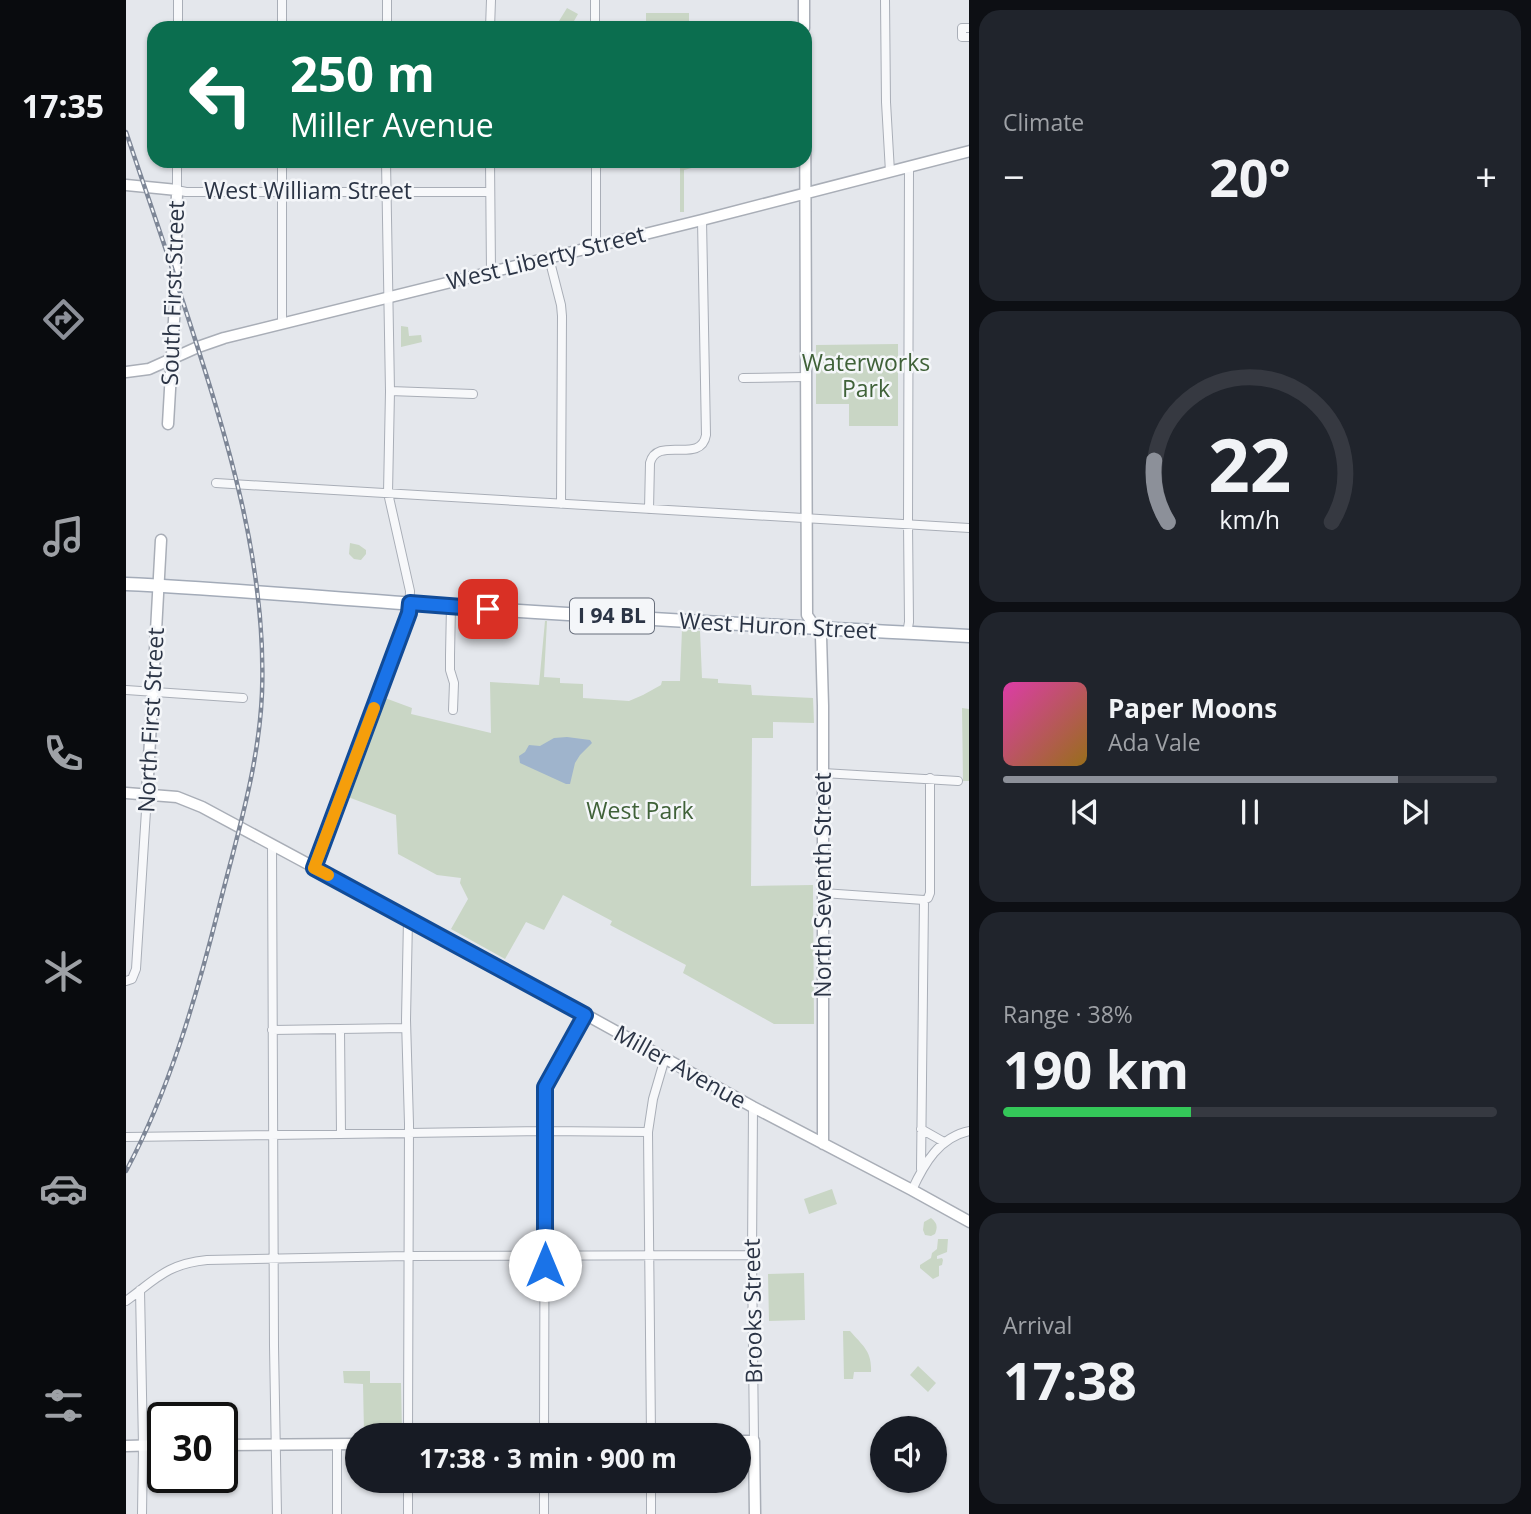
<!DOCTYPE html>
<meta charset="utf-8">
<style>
:root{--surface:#171b24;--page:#20242c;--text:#f1f3f6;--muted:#9ea1a6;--line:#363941;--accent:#8c9099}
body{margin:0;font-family:"Open Sans",sans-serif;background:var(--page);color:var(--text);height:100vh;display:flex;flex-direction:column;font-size:26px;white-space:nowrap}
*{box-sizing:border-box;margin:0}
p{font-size:23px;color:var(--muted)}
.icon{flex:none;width:38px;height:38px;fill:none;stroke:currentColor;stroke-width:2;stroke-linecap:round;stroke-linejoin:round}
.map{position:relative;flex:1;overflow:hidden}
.side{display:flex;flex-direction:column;gap:10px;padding:10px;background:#0d0f14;width:562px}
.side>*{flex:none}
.guide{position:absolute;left:21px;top:21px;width:665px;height:147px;border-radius:21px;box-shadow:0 2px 5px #0004;background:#0b6e4f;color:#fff;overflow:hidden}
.controls{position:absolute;left:744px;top:1416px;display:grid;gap:14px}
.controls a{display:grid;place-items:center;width:77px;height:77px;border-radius:50%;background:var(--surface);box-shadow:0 2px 5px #0004;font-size:35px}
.speed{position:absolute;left:21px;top:1402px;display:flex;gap:14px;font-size:35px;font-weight:700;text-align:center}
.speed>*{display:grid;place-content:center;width:91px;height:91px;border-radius:50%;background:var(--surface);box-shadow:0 2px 5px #0004;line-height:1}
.speed .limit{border:4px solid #111;border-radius:10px;background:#fff;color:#111}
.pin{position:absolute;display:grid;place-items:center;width:60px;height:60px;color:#fff;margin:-30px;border-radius:14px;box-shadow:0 4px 10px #0006}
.me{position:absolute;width:77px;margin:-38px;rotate:0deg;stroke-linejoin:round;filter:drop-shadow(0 0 5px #0008)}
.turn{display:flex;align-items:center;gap:24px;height:147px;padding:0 28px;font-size:32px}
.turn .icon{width:91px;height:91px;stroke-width:2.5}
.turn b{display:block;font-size:49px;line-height:60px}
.big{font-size:52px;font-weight:700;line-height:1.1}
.side .widget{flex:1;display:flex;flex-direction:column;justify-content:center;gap:10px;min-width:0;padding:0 24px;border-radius:21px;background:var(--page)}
.side .dial{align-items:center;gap:0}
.dial svg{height:182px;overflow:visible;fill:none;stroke:var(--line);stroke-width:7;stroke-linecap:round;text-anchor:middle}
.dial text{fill:var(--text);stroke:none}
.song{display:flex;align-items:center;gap:21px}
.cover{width:84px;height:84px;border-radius:10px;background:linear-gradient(135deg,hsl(320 70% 55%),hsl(40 70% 35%))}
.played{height:7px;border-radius:4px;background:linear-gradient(90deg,var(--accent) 80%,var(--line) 80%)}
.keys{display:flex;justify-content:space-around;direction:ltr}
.heat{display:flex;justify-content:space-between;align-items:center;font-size:38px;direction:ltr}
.charge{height:10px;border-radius:5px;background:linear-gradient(90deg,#34c759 38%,var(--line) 0)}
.trip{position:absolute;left:219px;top:1423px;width:406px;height:70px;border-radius:35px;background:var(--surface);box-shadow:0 2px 5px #0004;font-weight:700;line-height:70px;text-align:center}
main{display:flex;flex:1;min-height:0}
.menu{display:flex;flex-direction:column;width:126px;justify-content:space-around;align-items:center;background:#090b0e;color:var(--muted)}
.menu .icon{width:49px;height:49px}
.menu .current{color:var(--accent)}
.menu b{font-size:32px;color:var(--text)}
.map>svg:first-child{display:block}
.green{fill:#c9d6c5}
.water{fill:#9fb4cc}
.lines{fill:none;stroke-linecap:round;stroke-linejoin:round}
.street-casing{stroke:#a9aeb7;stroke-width:10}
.secondary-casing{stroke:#a9aeb7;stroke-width:13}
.primary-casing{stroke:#a3abb8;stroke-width:15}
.street{stroke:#f7f8fa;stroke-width:8}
.secondary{stroke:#fff;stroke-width:10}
.primary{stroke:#fff;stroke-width:12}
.rail-casing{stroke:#7d8696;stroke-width:4.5}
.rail{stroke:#f4f6f9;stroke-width:2;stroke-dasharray:5;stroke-linecap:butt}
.route-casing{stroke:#114b97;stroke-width:18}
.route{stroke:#1a73e8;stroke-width:12}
.slow{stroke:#f59e0b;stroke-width:12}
.labels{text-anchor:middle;stroke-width:5;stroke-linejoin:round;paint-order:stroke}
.shield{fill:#f4f6f9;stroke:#676e7b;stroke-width:2}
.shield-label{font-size:21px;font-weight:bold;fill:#2b3445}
.street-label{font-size:23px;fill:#2b3445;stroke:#f4f6f9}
.park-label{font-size:23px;fill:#3f6138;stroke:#f4f6f9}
</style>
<main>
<nav class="menu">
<b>17:35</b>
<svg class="icon current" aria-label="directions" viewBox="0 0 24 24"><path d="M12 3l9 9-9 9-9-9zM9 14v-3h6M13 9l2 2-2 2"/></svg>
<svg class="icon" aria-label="music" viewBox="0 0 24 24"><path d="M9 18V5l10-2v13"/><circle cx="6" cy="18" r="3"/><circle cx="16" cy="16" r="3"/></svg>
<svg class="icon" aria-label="phone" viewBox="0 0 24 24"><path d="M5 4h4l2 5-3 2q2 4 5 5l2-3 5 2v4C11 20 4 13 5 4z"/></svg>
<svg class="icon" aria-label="climate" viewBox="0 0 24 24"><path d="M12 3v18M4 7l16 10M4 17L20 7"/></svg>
<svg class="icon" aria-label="car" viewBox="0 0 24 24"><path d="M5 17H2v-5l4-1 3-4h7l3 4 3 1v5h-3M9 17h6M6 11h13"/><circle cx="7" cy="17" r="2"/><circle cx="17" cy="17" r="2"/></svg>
<svg class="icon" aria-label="filters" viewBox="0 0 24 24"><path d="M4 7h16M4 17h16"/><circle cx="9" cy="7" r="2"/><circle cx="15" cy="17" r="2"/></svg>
</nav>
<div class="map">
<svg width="844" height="1514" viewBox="0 0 844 1514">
<rect width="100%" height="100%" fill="#e4e7ec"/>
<!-- green -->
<path class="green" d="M441,8L452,14L444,28L433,21Z
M520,13H563V28H520Z
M513,161H592L558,170V212H554V162H513Z
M275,326L282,327L283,336L295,335L296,342L275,347Z
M772,344V426H723V404H690V345Z
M224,543L233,545L240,550V554L235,560L228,559L223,554Z
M419,621H421L418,677L434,678V683L457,684V698L503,701L517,695L535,685L536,681H554L556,629L574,631L576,678L592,679V683L625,685L626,695L687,698L688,723L647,722V738H626L625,886L687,885L688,1024H648L557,973L560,965L484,925L486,921L437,895L418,930L400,922L379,959L325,929L342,899L334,883L335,878L311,875L272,854L270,815L222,797L259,698L286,708L285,714L365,733L364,682L413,685Z
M836,708L843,709V781H837Z
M706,1189L711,1204L683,1214L678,1199Z
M805,1218C811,1223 812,1226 809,1234L805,1236L799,1235L797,1230L798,1222Z
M812,1239H822L821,1252L811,1256V1259L816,1258L817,1260L816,1265L813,1266V1276L807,1279L794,1268V1265L805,1258L806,1253L811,1249Z
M678,1273L679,1320L643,1321L642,1274Z
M717,1331H724C737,1346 746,1351 745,1372H728L727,1379H718Z
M792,1366L810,1383L802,1392L784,1375Z
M217,1371H244V1383H275L276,1432H238L237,1384L218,1383Z"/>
<!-- water -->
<path class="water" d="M441,737L464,740L466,743L454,755L449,763L444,784H440L394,763L393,756L399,752L403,745L414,746L428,738Z"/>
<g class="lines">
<defs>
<path id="street" d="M469,0V28
M759,0L760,102L764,172
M52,28V0
M156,28V0
M261,28V0
M364,28L365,0
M844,28H836V37H844
M51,161V190L60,192H364
M156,161V324
M364,161L365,272
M470,161V246
M423,258L435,305L436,316L435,504
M617,378L680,377
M264,391L347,394
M90,483L844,528
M523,509L524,463C531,435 575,465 580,435L576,220
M325,606L324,655V670L328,683L327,710
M781,633L783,622L782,524L783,167
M0,690L117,698
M697,773L832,781
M146,845L148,1346L151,1514
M188,868L283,613L284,591L262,493L264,391L260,161
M697,893L798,900
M798,900L802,898L804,893V778
M0,981L6,979L10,969L21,795
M146,1030L280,1028
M214,1030L215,1134
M627,1107L626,1255L628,1441
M795,1129L818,1142
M0,1137L419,1131L522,1132
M795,1169L798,900
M786,1190C798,1164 813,1137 844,1131
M14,1290L17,1446L16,1514
M0,1301C30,1279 41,1264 81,1260L282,1256L626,1255
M282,1435L283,1124L280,1020L282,919
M418,1435L419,1087L459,1015
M525,1435L522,1132L527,1099L539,1058
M211,1444V1514
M282,1480V1514
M418,1480V1514
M525,1480V1514"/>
<path id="secondary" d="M678,0V28
M679,84L681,615L695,636L697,706V1144
M0,185L51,190L49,303L42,424
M0,372L23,369L72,347L98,338L576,220L844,151
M0,793L51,797L76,807L368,964L627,1107L786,1190L844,1222
M21,795L35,540
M612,1441H628L629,1514
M96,1445L231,1444
M0,1446L37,1445"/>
<path id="primary" d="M0,584C106,589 212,599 318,606C493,618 668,627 844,636"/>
</defs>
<!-- street casing -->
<use href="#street" class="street-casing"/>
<!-- secondary casing -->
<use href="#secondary" class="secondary-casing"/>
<!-- primary casing -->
<use href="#primary" class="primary-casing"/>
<!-- street -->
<use href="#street" class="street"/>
<!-- secondary -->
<use href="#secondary" class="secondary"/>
<!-- primary -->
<use href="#primary" class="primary"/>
<defs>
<path id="rail" d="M0,132C19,189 39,245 57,302C98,429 141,558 136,693C133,767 110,839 92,911C70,998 43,1091 0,1171"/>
</defs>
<!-- rail casing -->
<use href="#rail" class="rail-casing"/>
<!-- rail -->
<use href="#rail" class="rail"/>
</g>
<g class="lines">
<defs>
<path id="route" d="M362,609L284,603L283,613L188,868L459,1015L419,1087V1265"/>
</defs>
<!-- route casing -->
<use href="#route" class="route-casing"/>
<!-- route -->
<use href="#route" class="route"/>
<!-- slow -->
<path class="slow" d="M202,875L188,868L248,708"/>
</g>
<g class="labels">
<!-- shield labels -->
<rect class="shield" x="444" y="598.5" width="84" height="35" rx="5"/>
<g class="shield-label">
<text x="486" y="623">I 94 BL</text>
</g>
<!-- street labels -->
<g class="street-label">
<text x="182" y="199">West William Street</text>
<text transform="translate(420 258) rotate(-14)" y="8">West Liberty Street</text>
<text transform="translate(47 293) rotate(-88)" y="8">South First Street</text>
<text transform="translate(652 626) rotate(3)" y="8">West Huron Street</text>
<text transform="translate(25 720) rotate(-87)" y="8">North First Street</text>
<text transform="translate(697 885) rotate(-90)" y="8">North Seventh Street</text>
<text transform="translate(554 1067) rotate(29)" y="8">Miller Avenue</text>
<text transform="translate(627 1311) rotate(-91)" y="8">Brooks Street</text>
</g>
<!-- park labels -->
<g class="park-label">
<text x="740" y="371">Waterworks<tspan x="740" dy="26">Park</tspan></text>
<text x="514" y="819">West Park</text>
</g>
</g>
</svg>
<div class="controls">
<a><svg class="icon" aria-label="sound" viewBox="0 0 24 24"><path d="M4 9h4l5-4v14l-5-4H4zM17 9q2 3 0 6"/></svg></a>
</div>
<div class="speed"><div class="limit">30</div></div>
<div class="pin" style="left:362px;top:609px;background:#d93025"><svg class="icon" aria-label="arrive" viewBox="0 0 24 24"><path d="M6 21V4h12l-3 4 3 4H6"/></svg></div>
<svg class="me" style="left:419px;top:1265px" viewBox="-20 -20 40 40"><circle r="19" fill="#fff"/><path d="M0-13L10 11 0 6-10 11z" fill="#1a73e8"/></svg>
<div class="trip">17:38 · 3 min · 900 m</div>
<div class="guide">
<div class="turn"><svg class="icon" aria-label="left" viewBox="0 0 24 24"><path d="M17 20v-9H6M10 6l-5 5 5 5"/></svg><div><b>250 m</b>Miller Avenue</div></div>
</div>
</div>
<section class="side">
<div class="widget"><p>Climate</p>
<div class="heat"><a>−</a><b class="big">20°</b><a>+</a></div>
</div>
<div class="widget dial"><svg viewBox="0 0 100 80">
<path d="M14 69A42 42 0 1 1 86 69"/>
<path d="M14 69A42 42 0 0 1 8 42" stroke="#8c9099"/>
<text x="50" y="56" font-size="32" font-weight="700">22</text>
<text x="50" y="72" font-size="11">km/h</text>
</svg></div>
<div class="widget">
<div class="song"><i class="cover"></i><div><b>Paper Moons</b><p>Ada Vale</p></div></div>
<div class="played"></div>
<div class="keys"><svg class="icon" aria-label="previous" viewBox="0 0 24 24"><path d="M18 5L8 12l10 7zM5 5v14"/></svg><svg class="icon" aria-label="pause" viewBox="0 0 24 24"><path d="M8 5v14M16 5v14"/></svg><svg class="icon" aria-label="next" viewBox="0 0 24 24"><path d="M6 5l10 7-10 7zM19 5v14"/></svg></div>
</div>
<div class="widget"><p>Range · 38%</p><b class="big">190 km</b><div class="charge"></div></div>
<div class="widget"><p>Arrival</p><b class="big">17:38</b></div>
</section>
</main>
